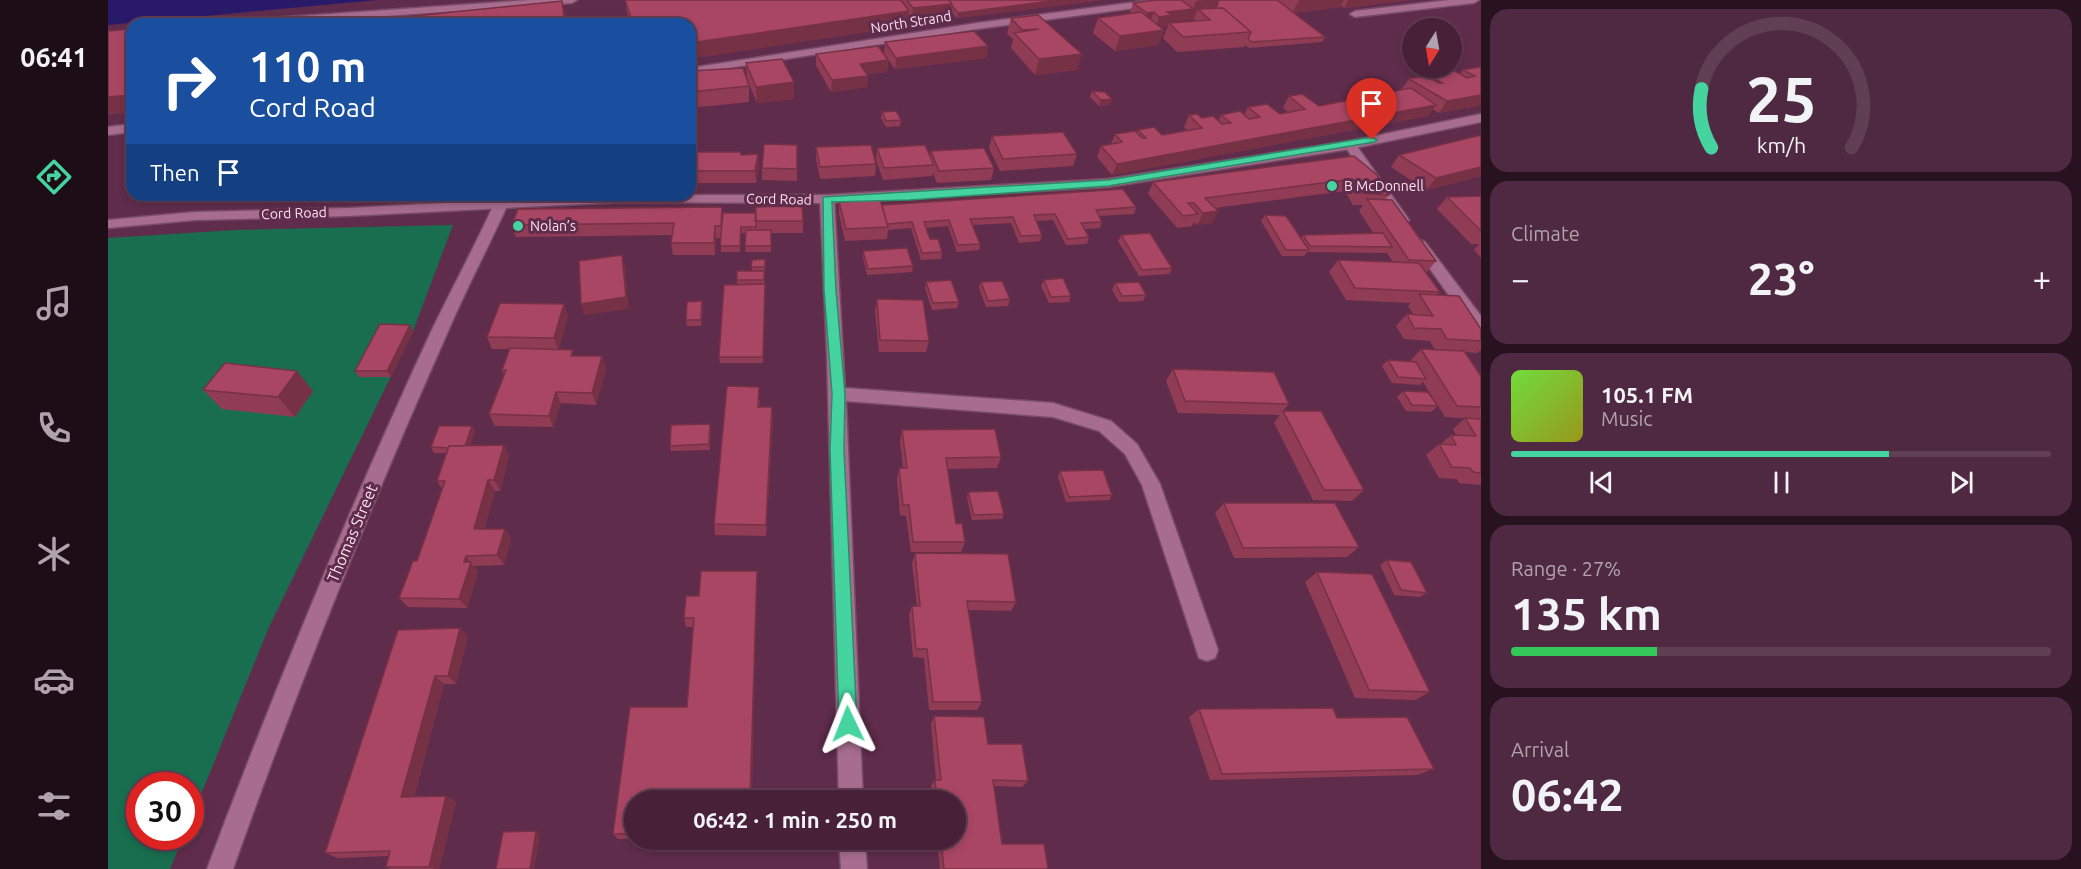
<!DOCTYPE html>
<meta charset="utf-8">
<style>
:root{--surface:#482139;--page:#4f2941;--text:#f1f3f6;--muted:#b1a3ae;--line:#603e53;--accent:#45d49f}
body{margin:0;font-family:Ubuntu,sans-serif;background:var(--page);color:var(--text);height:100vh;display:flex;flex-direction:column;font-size:22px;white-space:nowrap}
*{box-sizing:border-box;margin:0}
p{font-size:20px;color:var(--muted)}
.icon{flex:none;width:33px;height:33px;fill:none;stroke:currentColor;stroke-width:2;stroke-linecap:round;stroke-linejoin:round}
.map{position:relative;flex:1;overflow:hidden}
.details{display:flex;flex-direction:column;gap:9px;padding:9px;background:#28121f;width:600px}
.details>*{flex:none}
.top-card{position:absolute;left:18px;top:18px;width:570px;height:183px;border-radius:18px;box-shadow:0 3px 9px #0003,0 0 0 2px var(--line);background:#1a4fa0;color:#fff;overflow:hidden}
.needle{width:39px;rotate:191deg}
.buttons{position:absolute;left:1294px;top:18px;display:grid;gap:12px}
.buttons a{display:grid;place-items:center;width:60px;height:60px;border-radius:50%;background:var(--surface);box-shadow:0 3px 9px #0003,0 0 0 2px var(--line);font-size:30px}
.speed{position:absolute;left:18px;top:772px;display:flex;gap:12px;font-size:30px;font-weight:700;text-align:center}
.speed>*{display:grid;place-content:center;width:78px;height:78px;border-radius:50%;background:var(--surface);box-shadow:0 3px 9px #0003,0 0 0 2px var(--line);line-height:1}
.speed .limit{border:9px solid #d22;background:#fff;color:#111}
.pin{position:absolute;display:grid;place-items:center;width:51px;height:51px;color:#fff;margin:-62px -26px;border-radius:50% 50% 50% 0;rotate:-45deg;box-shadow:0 0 6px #0007}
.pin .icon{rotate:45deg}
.me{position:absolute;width:66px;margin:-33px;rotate:358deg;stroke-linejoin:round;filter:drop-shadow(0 0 4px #0008)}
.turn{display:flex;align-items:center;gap:21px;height:126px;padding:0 24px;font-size:27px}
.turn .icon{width:78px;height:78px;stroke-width:2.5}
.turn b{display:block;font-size:42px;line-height:51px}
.then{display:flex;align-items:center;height:57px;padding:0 24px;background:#0003;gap:12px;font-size:22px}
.big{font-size:45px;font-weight:600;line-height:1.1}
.details .tile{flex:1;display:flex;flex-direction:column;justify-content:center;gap:9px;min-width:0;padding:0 21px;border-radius:18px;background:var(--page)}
.details .dial{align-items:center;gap:0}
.dial svg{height:156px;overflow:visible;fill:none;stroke:var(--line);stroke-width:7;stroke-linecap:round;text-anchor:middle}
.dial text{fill:var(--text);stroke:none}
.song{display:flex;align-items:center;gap:18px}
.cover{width:72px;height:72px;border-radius:9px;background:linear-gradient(135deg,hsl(100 70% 55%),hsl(60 70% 35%))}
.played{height:6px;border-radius:3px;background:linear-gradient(90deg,var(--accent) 70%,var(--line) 70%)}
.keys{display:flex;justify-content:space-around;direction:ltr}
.heat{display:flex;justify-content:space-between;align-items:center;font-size:33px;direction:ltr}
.charge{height:9px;border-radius:4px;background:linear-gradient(90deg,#34c759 27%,var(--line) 0)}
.trip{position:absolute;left:516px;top:790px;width:342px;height:60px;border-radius:30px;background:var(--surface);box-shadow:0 3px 9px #0003,0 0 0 2px var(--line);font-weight:600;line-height:60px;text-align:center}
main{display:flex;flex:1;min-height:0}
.tabs{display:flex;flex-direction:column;width:108px;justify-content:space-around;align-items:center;background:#1d0d17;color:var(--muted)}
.tabs .icon{width:42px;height:42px}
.tabs .active{color:var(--accent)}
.tabs b{font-size:27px;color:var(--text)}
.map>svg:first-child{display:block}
.green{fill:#196e4f}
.water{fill:#291969}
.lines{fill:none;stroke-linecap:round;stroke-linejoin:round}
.lane-casing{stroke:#774b67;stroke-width:3}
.street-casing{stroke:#774b67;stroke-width:3}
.secondary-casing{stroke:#774b67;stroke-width:3}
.lane{fill:#a76c8e;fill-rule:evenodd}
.street{fill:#a76c8e;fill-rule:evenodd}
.secondary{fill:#a76c8e;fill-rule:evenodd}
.wall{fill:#903c55;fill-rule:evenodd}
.shaded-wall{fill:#763145}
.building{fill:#a84663;stroke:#763145;stroke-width:1.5}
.route{fill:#45d49f;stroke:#2d8a67;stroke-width:1.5}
.poi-dot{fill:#45d49f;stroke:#602c4c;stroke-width:2}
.labels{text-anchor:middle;stroke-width:6;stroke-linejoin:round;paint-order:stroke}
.far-street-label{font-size:14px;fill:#fbe0ee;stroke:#602c4c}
.far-poi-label{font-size:14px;fill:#fbe0ee;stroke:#602c4c;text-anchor:start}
.street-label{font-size:16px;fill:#fbe0ee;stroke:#602c4c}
</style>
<main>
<nav class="tabs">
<b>06:41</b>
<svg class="icon active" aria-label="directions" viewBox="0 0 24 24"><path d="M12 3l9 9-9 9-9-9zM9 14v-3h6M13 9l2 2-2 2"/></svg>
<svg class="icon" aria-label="music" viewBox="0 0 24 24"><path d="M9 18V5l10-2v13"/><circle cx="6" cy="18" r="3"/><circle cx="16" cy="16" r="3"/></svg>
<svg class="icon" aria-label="phone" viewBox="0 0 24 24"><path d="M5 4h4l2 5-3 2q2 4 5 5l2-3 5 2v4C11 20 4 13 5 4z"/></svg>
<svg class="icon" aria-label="climate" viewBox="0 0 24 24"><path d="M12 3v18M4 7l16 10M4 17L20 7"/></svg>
<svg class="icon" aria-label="car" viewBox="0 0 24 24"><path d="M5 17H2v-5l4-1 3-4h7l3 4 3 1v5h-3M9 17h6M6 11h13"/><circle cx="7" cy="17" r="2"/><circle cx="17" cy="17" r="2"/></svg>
<svg class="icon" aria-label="filters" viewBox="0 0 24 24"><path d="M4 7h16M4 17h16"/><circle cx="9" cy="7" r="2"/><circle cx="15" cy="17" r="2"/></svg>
</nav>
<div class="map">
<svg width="1373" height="869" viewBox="0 0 1373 869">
<rect width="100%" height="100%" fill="#602c4c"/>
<!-- green -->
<path class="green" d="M345,225L305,331L161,627L83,819L82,786H32V837H75L62,869H0V238L128,230Z"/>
<!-- water -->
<path class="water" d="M0,0H269L0,25Z"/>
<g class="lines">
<defs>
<path id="lane" d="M422,0H469L464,3L164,24H115L120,21Z
M1341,0H1371L1366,3L1247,17L1242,14L1247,11Z"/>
<path id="street" d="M1242,141L1246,142L1299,217L1301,220L1299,223H1289L1236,145Z
M719,195L726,199L737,388L945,403L1003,421L1029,444L1052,484L1110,650L1107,658L1099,661L1091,658L1034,485L1017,454L991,431L945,417L738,401L755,801H731L719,356L712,199Z
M393,200L400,204C380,248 357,291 338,336C260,511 189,689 125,869H99C167,688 241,509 322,334C343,290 366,248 386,204Z
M1312,240L1317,242L1373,316V334L1367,332L1305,245Z
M731,840H757L759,869H733Z"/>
<path id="secondary" d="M1043,0H1070L1065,3L869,29L582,74V68L869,23Z
M1373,114V122L1242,149L1000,187L719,203L514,202L240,216L87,220L0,228V220L87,212L240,208L493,195H719L1000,179L1242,141Z
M24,124V132L0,135V127Z"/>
</defs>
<!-- lane casing -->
<use href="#lane" class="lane-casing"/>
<!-- street casing -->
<use href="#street" class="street-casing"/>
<!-- secondary casing -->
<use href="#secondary" class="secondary-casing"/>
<!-- lane -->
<use href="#lane" class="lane"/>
<!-- street -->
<use href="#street" class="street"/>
<!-- secondary -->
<use href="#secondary" class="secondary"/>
</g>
<!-- wall -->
<path class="wall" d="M517,0H995L849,18L843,12L842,19L803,23L800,20V26L523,24L519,13Z
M1048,0H1303L1236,8L1233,6L1232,7L1186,13L1217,37L1214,42L1141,48L1137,45L1136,47L1069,52L1055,38L1060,26L1052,27L1056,30L1050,45L1007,51L985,33L990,18L1022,13L1025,3ZM1086,19V21L1061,23V22Z
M903,18L969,70L927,75L903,48L905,39L899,34Z
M777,42L880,46L878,58L787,69L776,54Z
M708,54L780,60L779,72L759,74L760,76L759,87L723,92L708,65Z
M638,63L686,99L649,103L639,79Z
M1371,67L1373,105L1331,113L1324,109L1320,116L1004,175L989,157L993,146L1003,144L1007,134L1029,133L1030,130L1054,135L1079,130L1076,127L1081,115L1110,121L1113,115H1136L1140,107L1172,114L1180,112L1175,108L1181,96L1211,106L1293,90L1301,79L1319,76L1320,75L1352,74L1355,70Z
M582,71L641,86V102L582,108Z
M984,91L1002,105L991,106L982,97Z
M774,112L793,120L792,126L778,127L773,118Z
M1373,135V176L1318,190L1283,167L1291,155Z
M884,136L969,154L965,166L892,171L881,148Z
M689,145V181L654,180V168Z
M708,147L768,164L767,176L712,179L708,159Z
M769,148L822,155L823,151L886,168L883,180L829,183L825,173L824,176L775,180L768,160Z
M582,152L633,155L650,154L651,166L648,183H582Z
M1246,156L1281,195L1277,200L1328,261L1318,273L1332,292L1329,295L1373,329V350L1369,353L1357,352L1373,376V485L1351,483L1349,479L1331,478L1318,455L1331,444H1333L1343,435H1348L1345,429L1357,418L1337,417L1315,382L1312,385L1284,383L1274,366L1280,360L1302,361L1313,349L1327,350L1322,341L1296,339L1288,326L1299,314L1306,315L1300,306L1303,303L1238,300L1221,272L1230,260L1285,262L1279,253L1199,252L1196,256H1174L1153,221L1157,215L1193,238L1195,235L1266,234L1251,211L1255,205H1245L1237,191L1107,208L1104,223L1089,225L1086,222L1084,226L1069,228L1040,194L1045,182Z
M1373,196V258L1366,250L1371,244H1363L1329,209L1339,197Z
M731,202L774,205L1028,207L1026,214L991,216L994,222L992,228L977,229L981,237L979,244L958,245L945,220L928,221L934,235L932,241L911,243L903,223L865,225L872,244L871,250L849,252L840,226L818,228L822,239L834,252L833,259L813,260L803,228L780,230L779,239L737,241L731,214Z
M615,213L695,221V233H663V252H637L638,233H633L632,252H613V238H608L607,255H565L563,243L564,235L408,237L404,225Z
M1013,235L1064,268L1061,274L1031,276L1010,241Z
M755,251L805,266L804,272L759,275L755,257Z
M657,259L655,363H612L611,357L629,285V280L644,271V260Z
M936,280L963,296L961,302L941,303L933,286Z
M818,282L851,302L849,308L824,310L817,288Z
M873,282L902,299L900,306L878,307L871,288Z
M1007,283L1038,295L1035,301L1011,302L1004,290Z
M769,299L821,341L818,352H771L767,311Z
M594,301L595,308L593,326H579L578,320Z
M456,304L460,316L450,350L498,368L488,405L453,403L445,427L387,426L381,414L396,375L394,370L402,349H384L379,337Z
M305,331L283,377H251L247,371Z
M1065,369L1181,404L1175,411L1256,490L1244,501L1205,500L1166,423L1172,415L1070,413L1058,381Z
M95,390L205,391L187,417L114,409Z
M1295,391L1330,406L1323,412L1298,411L1289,397Z
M652,398L651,407L665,418L658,536L607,535L606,524Z
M602,424L603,430L602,450L563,451L562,446Z
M364,426L367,432L362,446L401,456L392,491H387L376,529H397L403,539L396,565L365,566L370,572L359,608L300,607L291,598L309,561L334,489L329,481L338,453H326L323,447Z
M794,430L893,457L889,468L839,469L848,524L857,542L853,552H803L798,516L792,515L789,479L791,468H795L792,441Z
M952,471L1004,495L1001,500L958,502L950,477Z
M860,492L896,514L894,519L864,520L859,498Z
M1116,503L1251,547L1239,557L1126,558L1107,513Z
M807,553L908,602L903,611L861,610L874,702L869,710H821L816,658L805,657L801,615L804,606H809L804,563Z
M1279,560L1319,593L1311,597L1286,595L1272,565Z
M1209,572L1322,692L1307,700L1247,698L1197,582Z
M649,581L526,801V839H510L505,834L579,707L585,627H578L576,618L591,596Z
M352,628L360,637L348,684H336L306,797L338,796L348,802L331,869H282L278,867L281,856L230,858L217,853Z
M1091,709L1229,718L1326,769L1309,775L1102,780L1081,717Z
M826,716L880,744L920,781L914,787L886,786L894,844L940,869H832L829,840H848V801H825L823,786L827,780H828L823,724Z"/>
<!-- shaded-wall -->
<path class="shaded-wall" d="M952,0H995L849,18L850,13Z
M1097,0H1111L1104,17L1090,9L1086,19L1081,20L1088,1Z
M1191,0H1236L1232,7L1184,13Z
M1240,0H1303L1236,8Z
M454,1L458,16L459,24H457Z
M844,4L842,19L803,23L805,8Z
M1085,9L1081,20L1061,22L1060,26L1047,28L1051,17L1059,12Z
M801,11L800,26L582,59V43Z
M1046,12L1042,23L1035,24L1039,13Z
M167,16L171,24H164Z
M1056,30L1050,45L1007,51L1012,36Z
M880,46L878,58L787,69L788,58Z
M974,54L969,70L927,75L931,59Z
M780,60L779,72L751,75L752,64Z
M760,76L759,87L723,92L724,80Z
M686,82V99L649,103L648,87Z
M24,95V112L0,115V97Z
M1373,95V105L1331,113L1339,101Z
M1004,99L1002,105L991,106L993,100Z
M1328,105L1320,116L1004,175L1009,164Z
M650,154L651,166L648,183L647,171Z
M1373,167V176L1318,190L1328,178Z
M1110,211L1104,223L1089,225L1095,213Z
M607,226L608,238L607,255L606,243Z
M514,255L517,267L521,309L476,315L473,304Z
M594,301L595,308L593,326V320Z
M456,304L460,316L450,350L446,338Z
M302,325L305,331L283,377L279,371Z
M494,356L498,368L488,405L484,393Z
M189,371L205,391L187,417L170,397Z
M448,392L453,403L445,427L441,416Z
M664,407L665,418L658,536V525Z
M602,424L603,430L602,450L601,444Z
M364,426L367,432L359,454L356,448Z
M396,445L401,456L392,491L386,480Z
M380,480L387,491L373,539L366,529Z
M397,529L403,539L396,565L389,555Z
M358,556L370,572L359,608L351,599L356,562Z
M649,571V581L644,801H642Z
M352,628L360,637L348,684L340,676Z
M327,676L336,684L304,803L293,797Z
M338,796L348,802L331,869H327L321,867Z
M428,831L432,834L426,869H422Z"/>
<!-- building -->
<path class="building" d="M517,0H793L801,11L582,43V24H525Z
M799,0H841L844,4L805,8Z
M841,0H952L850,13L844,6V4Z
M1048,0H1073L1085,9L1059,12L1064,15L1051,17L1046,12L1039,13L1025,3Z
M1111,0H1169L1217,37L1144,42L1140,39L1143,32L1115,8H1108Z
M454,1L457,24H227Z
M1115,8L1143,32L1075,37L1061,23L1102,20L1090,9Z
M1033,12L1056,30L1012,36L990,18Z
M930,15L974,54L931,59L906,33L931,29L914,30L903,18Z
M167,16L164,24H81Z
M24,29V95L0,97V31Z
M866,31L880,46L788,58L777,42Z
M770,46L780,60L752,64L760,76L724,80L708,54Z
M674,59L686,82L648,87L638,63Z
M1371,67L1373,68V95L1339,101L1301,79L1318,76L1331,83H1334L1320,75L1345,70L1359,78L1367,76L1355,70Z
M635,68L641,86L582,92V71Z
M1303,88L1328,105L1009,164L993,146L1014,142L1007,134L1027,131L1034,138H1038L1030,130L1046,127L1054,135L1094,128L1081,115L1089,114L1094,118L1105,116L1114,124L1123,123L1113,115L1132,111L1141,119L1152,117L1140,107L1159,104L1172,114L1197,109L1181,96L1194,94L1211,106Z
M984,91L997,92L1004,99L993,100Z
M788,111L793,120L778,121L774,112Z
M955,132L969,154L895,159L884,136Z
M1373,135V167L1328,178L1291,155Z
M656,144L689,145V169L654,168Z
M763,145L768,164L712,167L708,147Z
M817,145L826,165L776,168L769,148Z
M876,148L886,168L831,171L823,151Z
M582,152H633V155L650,154L647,171H582Z
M1246,156L1269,175L1281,195L1253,193L1245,179L1097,198L1110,211L1095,213L1086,203H1080L1090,214L1075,216L1045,182Z
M1015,189L1028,207L988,210L994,222L973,223L981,237L960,239L947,214L926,215L934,235L913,236L905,217L862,219L872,244L850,245L841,220L816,222L822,239H830L834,252L814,253L804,222L779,224L774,205Z
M1373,196V231L1339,197Z
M772,199L780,227L738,229L731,202Z
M1259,199L1284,200L1328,261L1301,260Z
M694,206L695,221H647L648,207Z
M614,207L613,226H607L606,243H563L566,223L404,225L410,209Z
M615,213H648V227H633L632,246H612Z
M1157,215L1178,216L1201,250H1178Z
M638,230H663V246H637Z
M1042,233L1064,268L1034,270L1013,235Z
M1275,233L1284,247L1202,246L1195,235Z
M799,248L805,266L760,269L755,251Z
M514,255L518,297L473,304L471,261Z
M657,259V267H643L644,260Z
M1230,260L1311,263L1332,292L1247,288Z
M629,271H656V280H629Z
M955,278L963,296L943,297L936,280Z
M843,280L851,302L825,303L818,282Z
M894,281L902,299L880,301L873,282Z
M1031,282L1038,295L1014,296L1007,283Z
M657,284L655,357H611L616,285Z
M1311,294L1351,296L1373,329V341L1339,339L1333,329L1306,328L1299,314L1325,316Z
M769,299L815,300L821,341L772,340Z
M594,301L593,320H578L579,302Z
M392,303L456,304L446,338L379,337Z
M272,324L302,325L279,371H247Z
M402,348L465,350L463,356H494L484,393L448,392L441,416L381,414L398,370H394Z
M1313,349L1356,351L1373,376V407L1349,406Z
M1280,360L1308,362L1318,379L1290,377Z
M117,363L189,371L170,397L95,390Z
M1065,369L1166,372L1181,404L1077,401Z
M619,386L651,387L650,407H664L658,525L606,524Z
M1295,391L1320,392L1330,406L1304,405Z
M1175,411H1213L1256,490H1216Z
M1357,418L1373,419V473L1365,472L1362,468L1344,467L1331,444L1348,445L1343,435L1368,436Z
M602,424L601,444L562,446L563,425Z
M331,426H364L357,446H341L340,448L323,447Z
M887,429L893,457L838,458L848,524L854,523L857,542H805L801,505H795L791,468H799L794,430Z
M396,445L386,480H380L366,529H397L389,555L358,556L356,562H363L351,599L291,598L305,561H309L337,481H329L341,446Z
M995,470L1004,495L961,497L952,471Z
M890,491L896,514L866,515L860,492Z
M1116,503H1227L1251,547L1135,548Z
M807,553L900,554L908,602L859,601L874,702H825L819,649H808L804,606H812Z
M1279,560L1303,562L1319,593L1293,590Z
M593,571H649L642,801H526V834H505L522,707H579L586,618H576L578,596H591Z
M1209,572L1264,574L1322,692L1261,690Z
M352,628L340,676H327L293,797L338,796L321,867H278L282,851L217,853L290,630Z
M1225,708L1229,718L1299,717L1326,769L1114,774L1091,709Z
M826,716L876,717L880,744H914L920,781L885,780L894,844H936L940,869H836L833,840H848V801H829L827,780H833Z
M428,831L422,869H388L395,832Z"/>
<!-- route -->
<path class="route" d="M1264,137L1269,140L1267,142L1000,186L802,200L724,202L728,290L737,394L736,450L749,724L746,731L740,733L734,731L731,724L722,450L724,394L716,290L715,197L1000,180Z"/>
<!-- markers -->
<g class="poi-dot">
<circle cx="1224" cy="186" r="6"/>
<circle cx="410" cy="226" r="6"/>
</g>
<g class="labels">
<!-- far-street labels -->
<g class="far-street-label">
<text transform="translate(803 22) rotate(-9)" y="5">North Strand</text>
<text transform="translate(671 199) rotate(1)" y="5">Cord Road</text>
<text transform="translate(186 213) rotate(-2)" y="5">Cord Road</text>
</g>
<!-- far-poi labels -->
<g class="far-poi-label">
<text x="1236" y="191">B McDonnell</text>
<text x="422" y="231">Nolan’s</text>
</g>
<!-- street labels -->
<g class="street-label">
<text transform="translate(244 533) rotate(-67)" y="6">Thomas Street</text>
</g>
</g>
</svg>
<div class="buttons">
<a><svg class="needle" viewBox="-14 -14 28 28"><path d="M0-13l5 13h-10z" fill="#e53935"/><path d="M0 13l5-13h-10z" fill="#b1a3ae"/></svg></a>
</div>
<div class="speed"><div class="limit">30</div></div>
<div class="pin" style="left:1264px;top:140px;background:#d93025"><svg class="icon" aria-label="arrive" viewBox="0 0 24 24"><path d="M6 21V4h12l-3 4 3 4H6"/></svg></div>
<svg class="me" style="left:740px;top:724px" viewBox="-20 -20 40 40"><path d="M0-17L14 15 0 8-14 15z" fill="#45d49f" stroke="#fff" stroke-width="4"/></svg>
<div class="trip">06:42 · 1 min · 250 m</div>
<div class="top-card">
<div class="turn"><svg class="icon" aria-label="right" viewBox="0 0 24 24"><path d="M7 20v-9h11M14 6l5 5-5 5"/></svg><div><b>110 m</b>Cord Road</div></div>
<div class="then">Then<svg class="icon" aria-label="arrive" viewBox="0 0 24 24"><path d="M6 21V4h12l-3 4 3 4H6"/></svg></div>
</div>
</div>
<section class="details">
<div class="tile dial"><svg viewBox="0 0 100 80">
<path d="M14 69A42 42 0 1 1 86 69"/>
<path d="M14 69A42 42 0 0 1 9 39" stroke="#45d49f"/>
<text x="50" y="56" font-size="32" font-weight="700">25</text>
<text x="50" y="72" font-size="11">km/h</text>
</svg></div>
<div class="tile"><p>Climate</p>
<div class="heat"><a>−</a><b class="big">23°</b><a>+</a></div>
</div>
<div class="tile">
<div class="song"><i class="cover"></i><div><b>105.1 FM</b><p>Music</p></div></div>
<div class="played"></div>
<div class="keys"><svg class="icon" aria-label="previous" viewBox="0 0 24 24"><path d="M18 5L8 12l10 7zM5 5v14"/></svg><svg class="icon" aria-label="pause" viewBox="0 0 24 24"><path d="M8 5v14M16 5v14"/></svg><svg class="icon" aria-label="next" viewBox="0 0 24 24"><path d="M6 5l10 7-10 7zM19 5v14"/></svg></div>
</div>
<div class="tile"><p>Range · 27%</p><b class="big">135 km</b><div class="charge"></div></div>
<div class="tile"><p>Arrival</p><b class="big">06:42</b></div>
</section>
</main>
